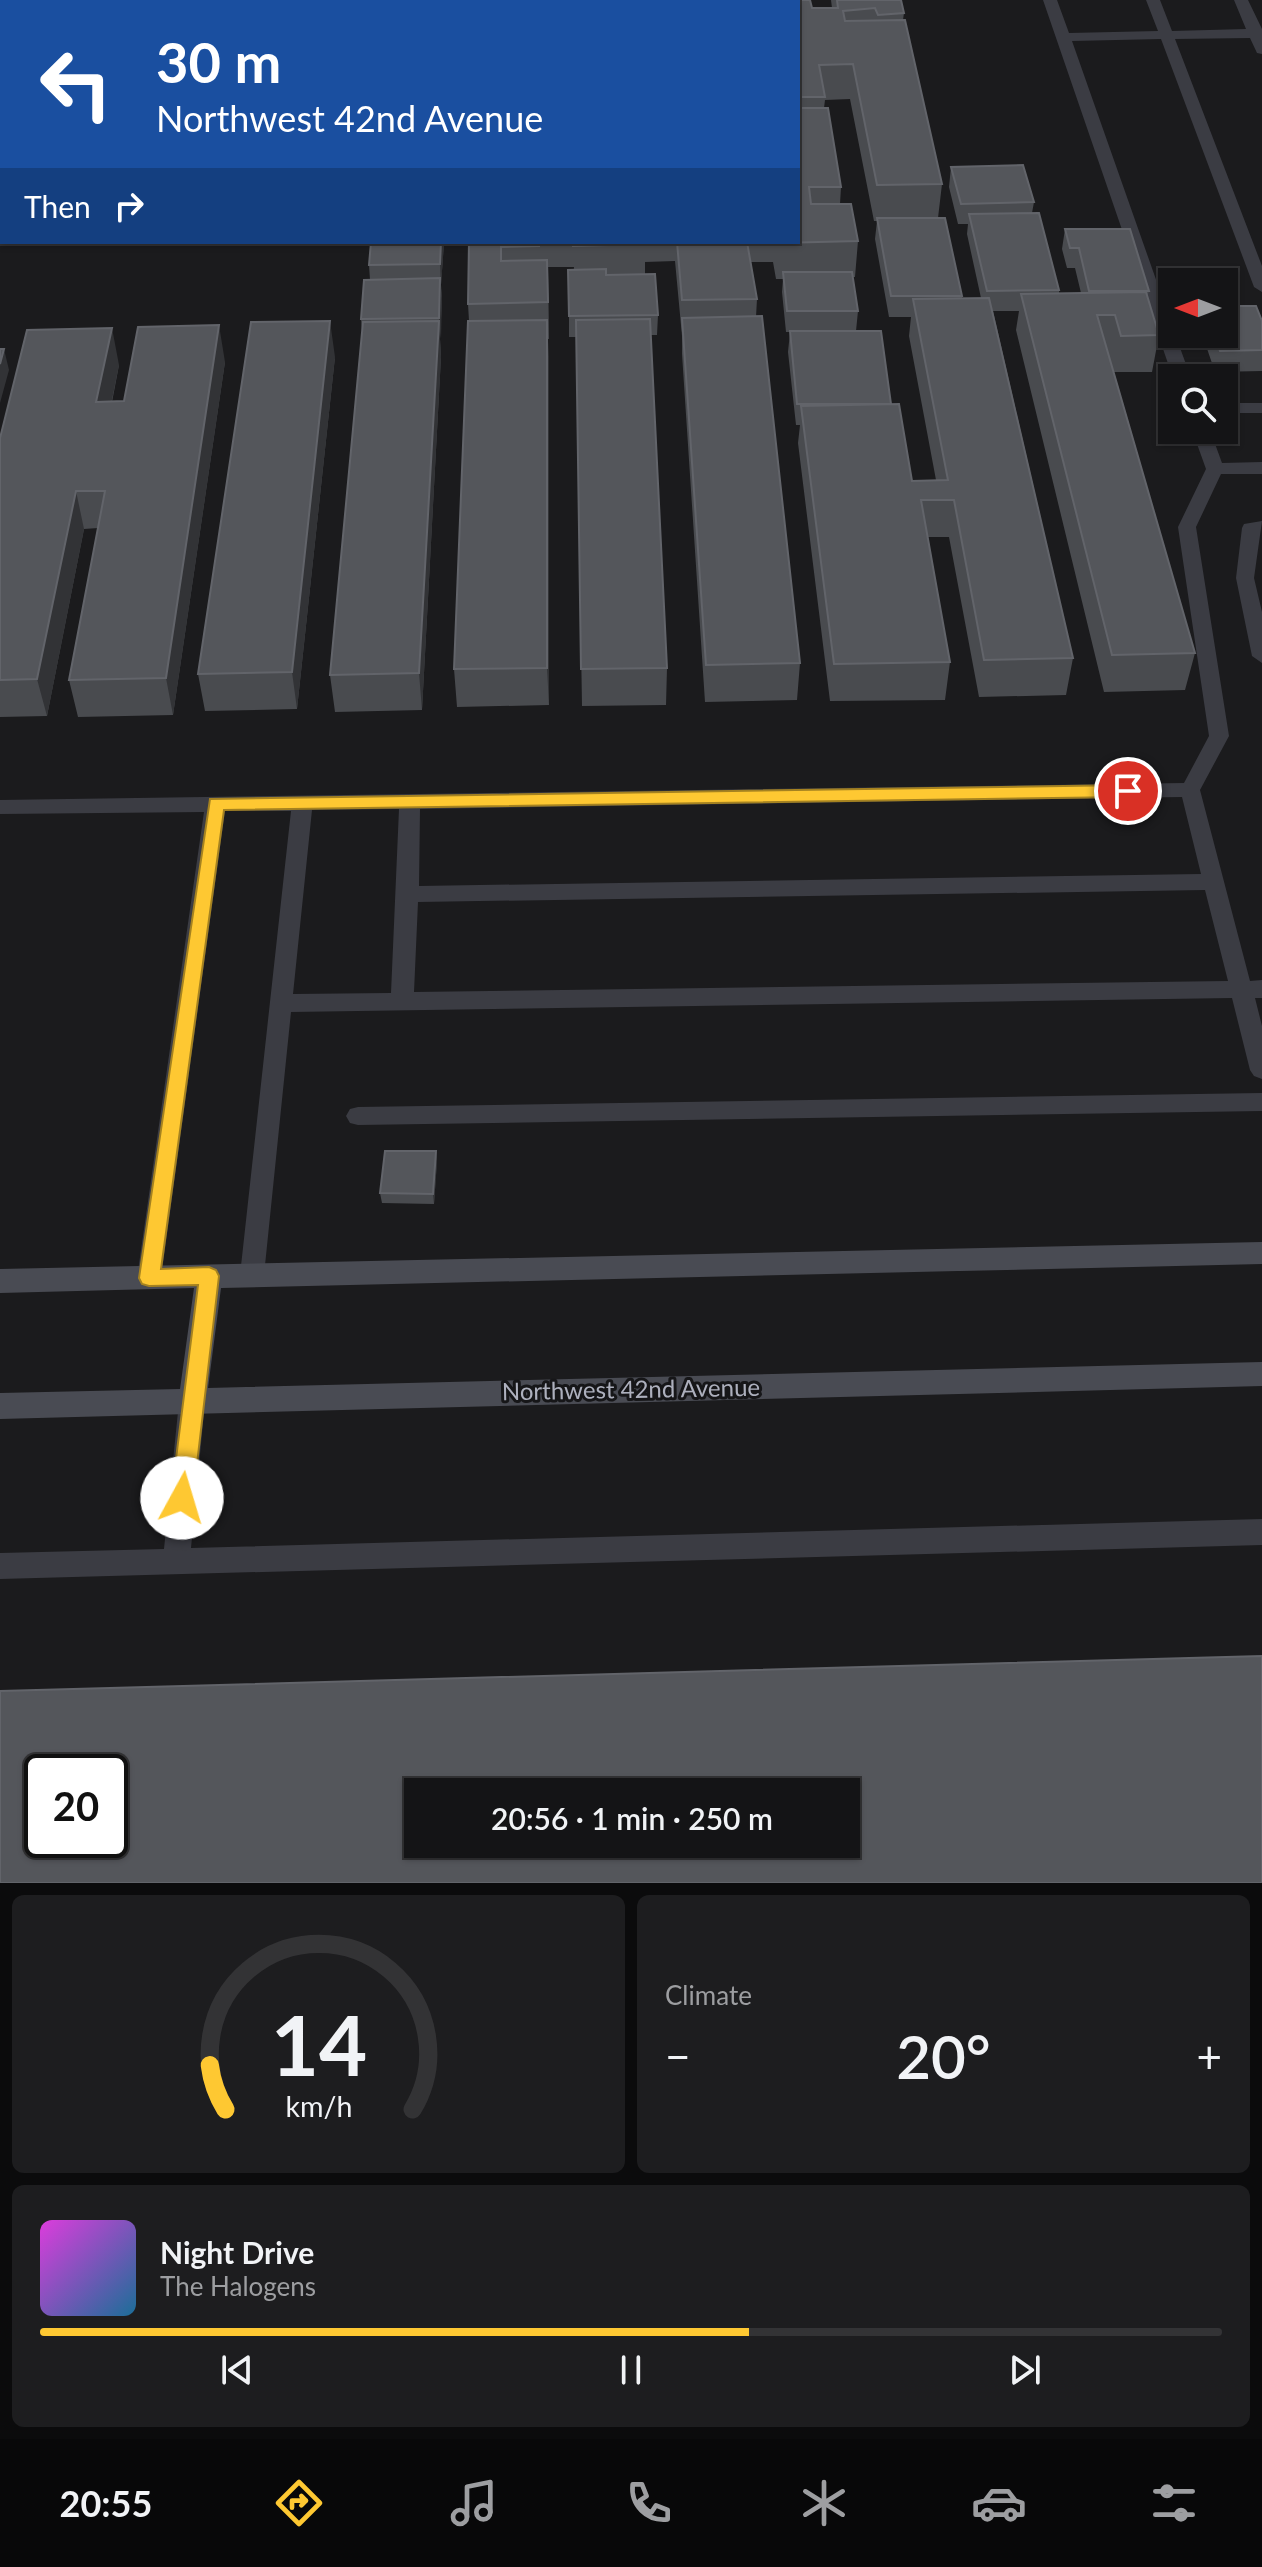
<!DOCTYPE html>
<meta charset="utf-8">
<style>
:root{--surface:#141416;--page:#1d1d1f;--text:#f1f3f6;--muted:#9d9ea1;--line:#333335;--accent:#fec832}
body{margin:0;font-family:Lato,sans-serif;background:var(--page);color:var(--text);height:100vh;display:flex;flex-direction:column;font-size:30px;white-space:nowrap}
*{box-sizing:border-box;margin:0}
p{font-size:26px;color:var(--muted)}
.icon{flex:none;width:44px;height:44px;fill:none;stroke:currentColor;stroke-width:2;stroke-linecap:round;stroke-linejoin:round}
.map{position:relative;height:1883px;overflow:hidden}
.sheet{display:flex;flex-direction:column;gap:12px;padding:12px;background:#0b0b0c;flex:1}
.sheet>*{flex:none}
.hud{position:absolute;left:0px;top:0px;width:800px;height:244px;box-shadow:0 2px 6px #0004,0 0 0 2px var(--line);background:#1a4fa0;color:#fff;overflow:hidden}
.needle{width:52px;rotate:270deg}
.tools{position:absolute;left:1158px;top:268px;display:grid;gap:16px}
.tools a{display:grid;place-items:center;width:80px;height:80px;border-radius:0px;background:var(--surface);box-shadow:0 2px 6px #0004,0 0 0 2px var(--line);font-size:40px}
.speed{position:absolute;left:24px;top:1754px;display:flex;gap:16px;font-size:40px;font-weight:700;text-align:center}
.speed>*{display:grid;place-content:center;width:104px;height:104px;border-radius:50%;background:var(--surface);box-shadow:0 2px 6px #0004,0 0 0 2px var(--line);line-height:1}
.speed .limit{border:4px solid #111;border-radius:12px;background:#fff;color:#111}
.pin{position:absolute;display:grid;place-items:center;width:68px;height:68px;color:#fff;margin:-34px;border:4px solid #fff;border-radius:50%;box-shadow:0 2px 8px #0007}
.me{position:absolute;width:88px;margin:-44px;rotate:6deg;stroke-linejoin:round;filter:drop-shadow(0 0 6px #0008)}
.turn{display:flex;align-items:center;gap:28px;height:168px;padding:0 24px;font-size:36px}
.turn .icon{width:104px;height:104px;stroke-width:2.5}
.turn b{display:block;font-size:56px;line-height:68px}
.then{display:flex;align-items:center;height:76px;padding:0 24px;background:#0003;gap:16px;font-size:30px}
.big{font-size:60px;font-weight:600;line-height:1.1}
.sheet .widget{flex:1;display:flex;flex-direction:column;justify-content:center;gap:12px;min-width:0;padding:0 28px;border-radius:12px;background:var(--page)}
.sheet .dial{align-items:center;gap:0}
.dial svg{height:208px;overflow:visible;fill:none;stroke:var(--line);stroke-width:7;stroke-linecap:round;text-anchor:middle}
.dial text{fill:var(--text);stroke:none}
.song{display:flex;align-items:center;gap:24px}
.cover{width:96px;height:96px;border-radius:12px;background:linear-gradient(135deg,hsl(300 70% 55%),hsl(200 70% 35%))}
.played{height:8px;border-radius:4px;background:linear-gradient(90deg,var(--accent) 60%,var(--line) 60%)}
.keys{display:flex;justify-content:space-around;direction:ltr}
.heat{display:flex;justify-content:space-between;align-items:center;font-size:44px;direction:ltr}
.sheet .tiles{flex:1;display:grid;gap:12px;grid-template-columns:1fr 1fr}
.widget:last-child{grid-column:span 2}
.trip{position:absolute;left:404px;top:1778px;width:456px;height:80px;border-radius:0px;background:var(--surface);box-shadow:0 2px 6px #0004,0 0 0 2px var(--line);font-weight:600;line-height:80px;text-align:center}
.menu{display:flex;height:128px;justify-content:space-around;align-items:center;background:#080809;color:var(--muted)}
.menu .icon{width:56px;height:56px}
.menu .selected{color:var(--accent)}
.menu b{font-size:36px;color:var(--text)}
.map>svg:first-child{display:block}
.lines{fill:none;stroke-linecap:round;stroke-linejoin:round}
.lane{fill:#3b3c43;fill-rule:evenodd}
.secondary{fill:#494b53;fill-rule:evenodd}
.wall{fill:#494b4f;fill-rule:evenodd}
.shaded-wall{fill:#323336}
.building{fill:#54565b;stroke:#62646a;stroke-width:2;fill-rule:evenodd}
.route{fill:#fec832;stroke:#a58220;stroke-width:2}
.labels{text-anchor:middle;stroke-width:6;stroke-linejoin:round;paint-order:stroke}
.street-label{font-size:24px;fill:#adb0bd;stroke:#161618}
</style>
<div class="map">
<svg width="1262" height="1883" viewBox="0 0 1262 1883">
<rect width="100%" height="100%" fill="#1b1b1d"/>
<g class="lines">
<!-- lane -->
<path class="lane" d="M1043,0H1057L1069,33L1158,31L1146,0H1160L1172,31L1246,29L1234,0H1248L1262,29V54L1257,53L1250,38L1175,39L1262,266V292L1254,287L1161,39L1072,41L1172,325V334H1175L1191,378H1173Z
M1224,403H1262V413H1224Z
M1192,430H1210L1222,463L1262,462V474H1221L1196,527L1229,736L1200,790L1250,981L1262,980V998H1255L1262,1026V1079L1254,1076L1250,1070L1232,998L291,1012L264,1275L261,1282L252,1286L243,1282L240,1275L291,811H225L161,1278L158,1285L149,1289L140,1285L137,1278L204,812L0,814V800L1184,783L1209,736L1178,527L1206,469ZM1182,797L1201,874L419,886L420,809ZM399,809L391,993L293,994L312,810ZM1205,890L1228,981L414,992L418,902Z
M1262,521L1254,578L1262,612V663L1252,656L1236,578L1242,528L1244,524Z
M1262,1093V1111L358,1125L350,1123L346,1116L350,1109L358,1107Z
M192,1390L201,1394L205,1402L191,1548L1262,1519V1545L0,1579V1553L164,1549L179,1402L183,1394Z"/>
<!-- secondary -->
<path class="secondary" d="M1262,1242V1264L221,1288L208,1388L1262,1362V1386L0,1419V1393L180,1389L194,1288L0,1293V1269Z"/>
</g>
<!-- wall -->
<path class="wall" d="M734,0H810L812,8H832L831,0H901L904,13L903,20L942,184L938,218L962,296V298H981L967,234L968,224H958L949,187L951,167L1034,202L1032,213L1059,290V293H1081L1075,268H1067L1062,249L1065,229L1149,291L1147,297L1159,335L1152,372H1114L1195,653L1185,690L1104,692L1016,330L1019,311H993L1073,658L1066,695L979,697L949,537H928L950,662L945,700L830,701L798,443L800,425H796L788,352L790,332H786L782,292L783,279H776L773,262H751L757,299L756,317L800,663L797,700L705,702L682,354V336L675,261L645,262V274L658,315L657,335H650L667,668L666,705L582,706L576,337H569V316L574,267H548L549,339H548L549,705L457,707L454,669L469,321L468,304L469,242H798V2H734ZM850,99L874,221H877L875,239L889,317H911L909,336L936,480L912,481L891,404L856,331L858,311L853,277H855L858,241L840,204L841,187L824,108L825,100Z
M444,242L441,285L442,299L440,339L441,357L422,710L335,712L330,675L362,332L361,319L370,280L369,265Z
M1262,321V371L1215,372L1202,334H1224Z
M335,357L297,709L205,711L198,674Z
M225,362L173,715L78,717L69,680L98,528L84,529L47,716L0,717V438L119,365L112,402L124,401Z
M436,1151L437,1161L434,1204L382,1203L380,1193Z"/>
<!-- shaded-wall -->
<path class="shaded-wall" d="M441,242H444V244L441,285L440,264Z
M440,278L442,299L441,339L439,318Z
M547,320L549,356V705L547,668Z
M330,321L335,357L297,709L292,672Z
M439,321L441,357L422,710L419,673Z
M219,325L225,362L173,715L166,678Z
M112,328L119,365L104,439L96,402Z
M4,349L9,370L0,403V364Z
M76,491L84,529L47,716L37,679Z
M436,1151L437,1161L434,1204L433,1194Z"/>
<!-- building -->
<path class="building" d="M387,0H446V2H387Z
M478,0H539V2H477Z
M568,0H629V2H568Z
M655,0H720V2H655Z
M737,0H810L812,8H838L837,0H901L904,13L878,15L875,8L843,11L845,21L905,20L942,184L877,185L853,64L819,65L825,97H798V2H737Z
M798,108H828L841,187H809L811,204H851L858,241L778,243L798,242Z
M1023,165L1034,202L961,204L951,167Z
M1039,213L1059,290L987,291L969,214Z
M877,218H945L962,296H891Z
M1065,229H1130L1149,291H1089L1079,248H1070Z
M371,242H441L440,264L369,265Z
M469,242H539V246L501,247V261L547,260L548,302L468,304Z
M573,242H645V244L573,246Z
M677,242H747L757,299L682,300Z
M606,269V275L655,274L658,315L569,316L568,270Z
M783,272H852L858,311H787Z
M440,278L439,318L361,319L364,280Z
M1146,292L1159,335L1121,336L1115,315H1097L1195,653L1112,655L1021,294Z
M989,298L1073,658L984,660L954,500H921L950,662L834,664L801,406L899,404L912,481L948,480L913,299Z
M1224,306H1256L1262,321V350L1220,351L1214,334H1224Z
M762,316L800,663L706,665L682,318Z
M650,319L667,668L581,669L576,320Z
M547,320V668L454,669L468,321Z
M330,321L292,672L198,674L251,322Z
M439,321L419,673L330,675L363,322Z
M219,325L166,678L69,680L105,491H76L37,679L0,680V438L27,330L112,328L96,402L124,401L138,327Z
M790,331H881L891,404H797Z
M0,349H4L0,364Z
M385,1151H436L433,1194L380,1193Z
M1262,1656V1883H0V1691ZM42,1772H110V1840H42ZM418,1792H846V1844H418Z"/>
<!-- route -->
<path class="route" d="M1128,785L1136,791L1128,797L224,810L161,1269L209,1267L216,1270L219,1276L193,1498L190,1505L182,1508L175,1505L171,1498L198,1285L149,1286L142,1284L139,1278L210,799Z"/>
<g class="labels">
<!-- street labels -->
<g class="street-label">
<text transform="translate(631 1390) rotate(-1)" y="8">Northwest 42nd Avenue</text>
</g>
</g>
</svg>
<div class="tools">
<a><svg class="needle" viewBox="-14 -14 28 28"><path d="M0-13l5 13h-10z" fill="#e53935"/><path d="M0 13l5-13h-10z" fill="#9d9ea1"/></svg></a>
<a><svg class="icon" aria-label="search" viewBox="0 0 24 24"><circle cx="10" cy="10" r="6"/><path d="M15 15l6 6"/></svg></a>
</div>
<div class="speed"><div class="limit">20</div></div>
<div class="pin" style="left:1128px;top:791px;background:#d93025"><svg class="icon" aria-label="arrive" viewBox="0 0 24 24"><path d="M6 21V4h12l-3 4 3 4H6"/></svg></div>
<svg class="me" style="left:182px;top:1498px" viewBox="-20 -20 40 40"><circle r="19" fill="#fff"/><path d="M0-13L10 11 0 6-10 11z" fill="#fec832"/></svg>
<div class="trip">20:56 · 1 min · 250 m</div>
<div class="hud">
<div class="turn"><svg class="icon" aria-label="left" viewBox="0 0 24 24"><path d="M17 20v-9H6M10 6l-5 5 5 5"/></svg><div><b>30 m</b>Northwest 42nd Avenue</div></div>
<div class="then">Then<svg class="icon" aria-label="right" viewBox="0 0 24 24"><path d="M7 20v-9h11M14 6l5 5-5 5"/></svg></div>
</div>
</div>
<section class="sheet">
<div class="tiles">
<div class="widget dial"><svg viewBox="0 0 100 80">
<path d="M14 69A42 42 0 1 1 86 69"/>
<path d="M14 69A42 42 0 0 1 8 52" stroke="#fec832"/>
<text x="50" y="56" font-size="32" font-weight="700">14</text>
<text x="50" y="72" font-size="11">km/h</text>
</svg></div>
<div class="widget"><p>Climate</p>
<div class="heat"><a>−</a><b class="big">20°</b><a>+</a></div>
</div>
<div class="widget">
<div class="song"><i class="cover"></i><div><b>Night Drive</b><p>The Halogens</p></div></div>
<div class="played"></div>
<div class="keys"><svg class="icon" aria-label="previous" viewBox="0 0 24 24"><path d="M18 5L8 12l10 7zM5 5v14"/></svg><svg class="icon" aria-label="pause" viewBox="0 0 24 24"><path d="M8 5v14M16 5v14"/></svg><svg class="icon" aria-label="next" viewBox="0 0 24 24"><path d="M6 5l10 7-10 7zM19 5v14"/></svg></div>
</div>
</div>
</section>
<nav class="menu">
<b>20:55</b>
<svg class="icon selected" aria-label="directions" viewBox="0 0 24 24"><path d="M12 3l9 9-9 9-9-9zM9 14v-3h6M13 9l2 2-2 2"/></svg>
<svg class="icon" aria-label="music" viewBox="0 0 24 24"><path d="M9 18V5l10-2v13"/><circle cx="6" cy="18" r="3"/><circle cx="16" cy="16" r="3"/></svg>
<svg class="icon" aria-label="phone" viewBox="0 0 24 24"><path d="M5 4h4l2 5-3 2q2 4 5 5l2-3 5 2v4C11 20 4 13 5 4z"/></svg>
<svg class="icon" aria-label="climate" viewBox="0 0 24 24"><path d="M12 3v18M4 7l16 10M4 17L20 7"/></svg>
<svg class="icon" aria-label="car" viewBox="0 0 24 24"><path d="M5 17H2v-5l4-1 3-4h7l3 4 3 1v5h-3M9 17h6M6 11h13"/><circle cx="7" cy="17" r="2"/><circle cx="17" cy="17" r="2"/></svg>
<svg class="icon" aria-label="filters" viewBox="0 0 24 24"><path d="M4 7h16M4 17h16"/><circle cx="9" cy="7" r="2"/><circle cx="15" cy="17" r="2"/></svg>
</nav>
